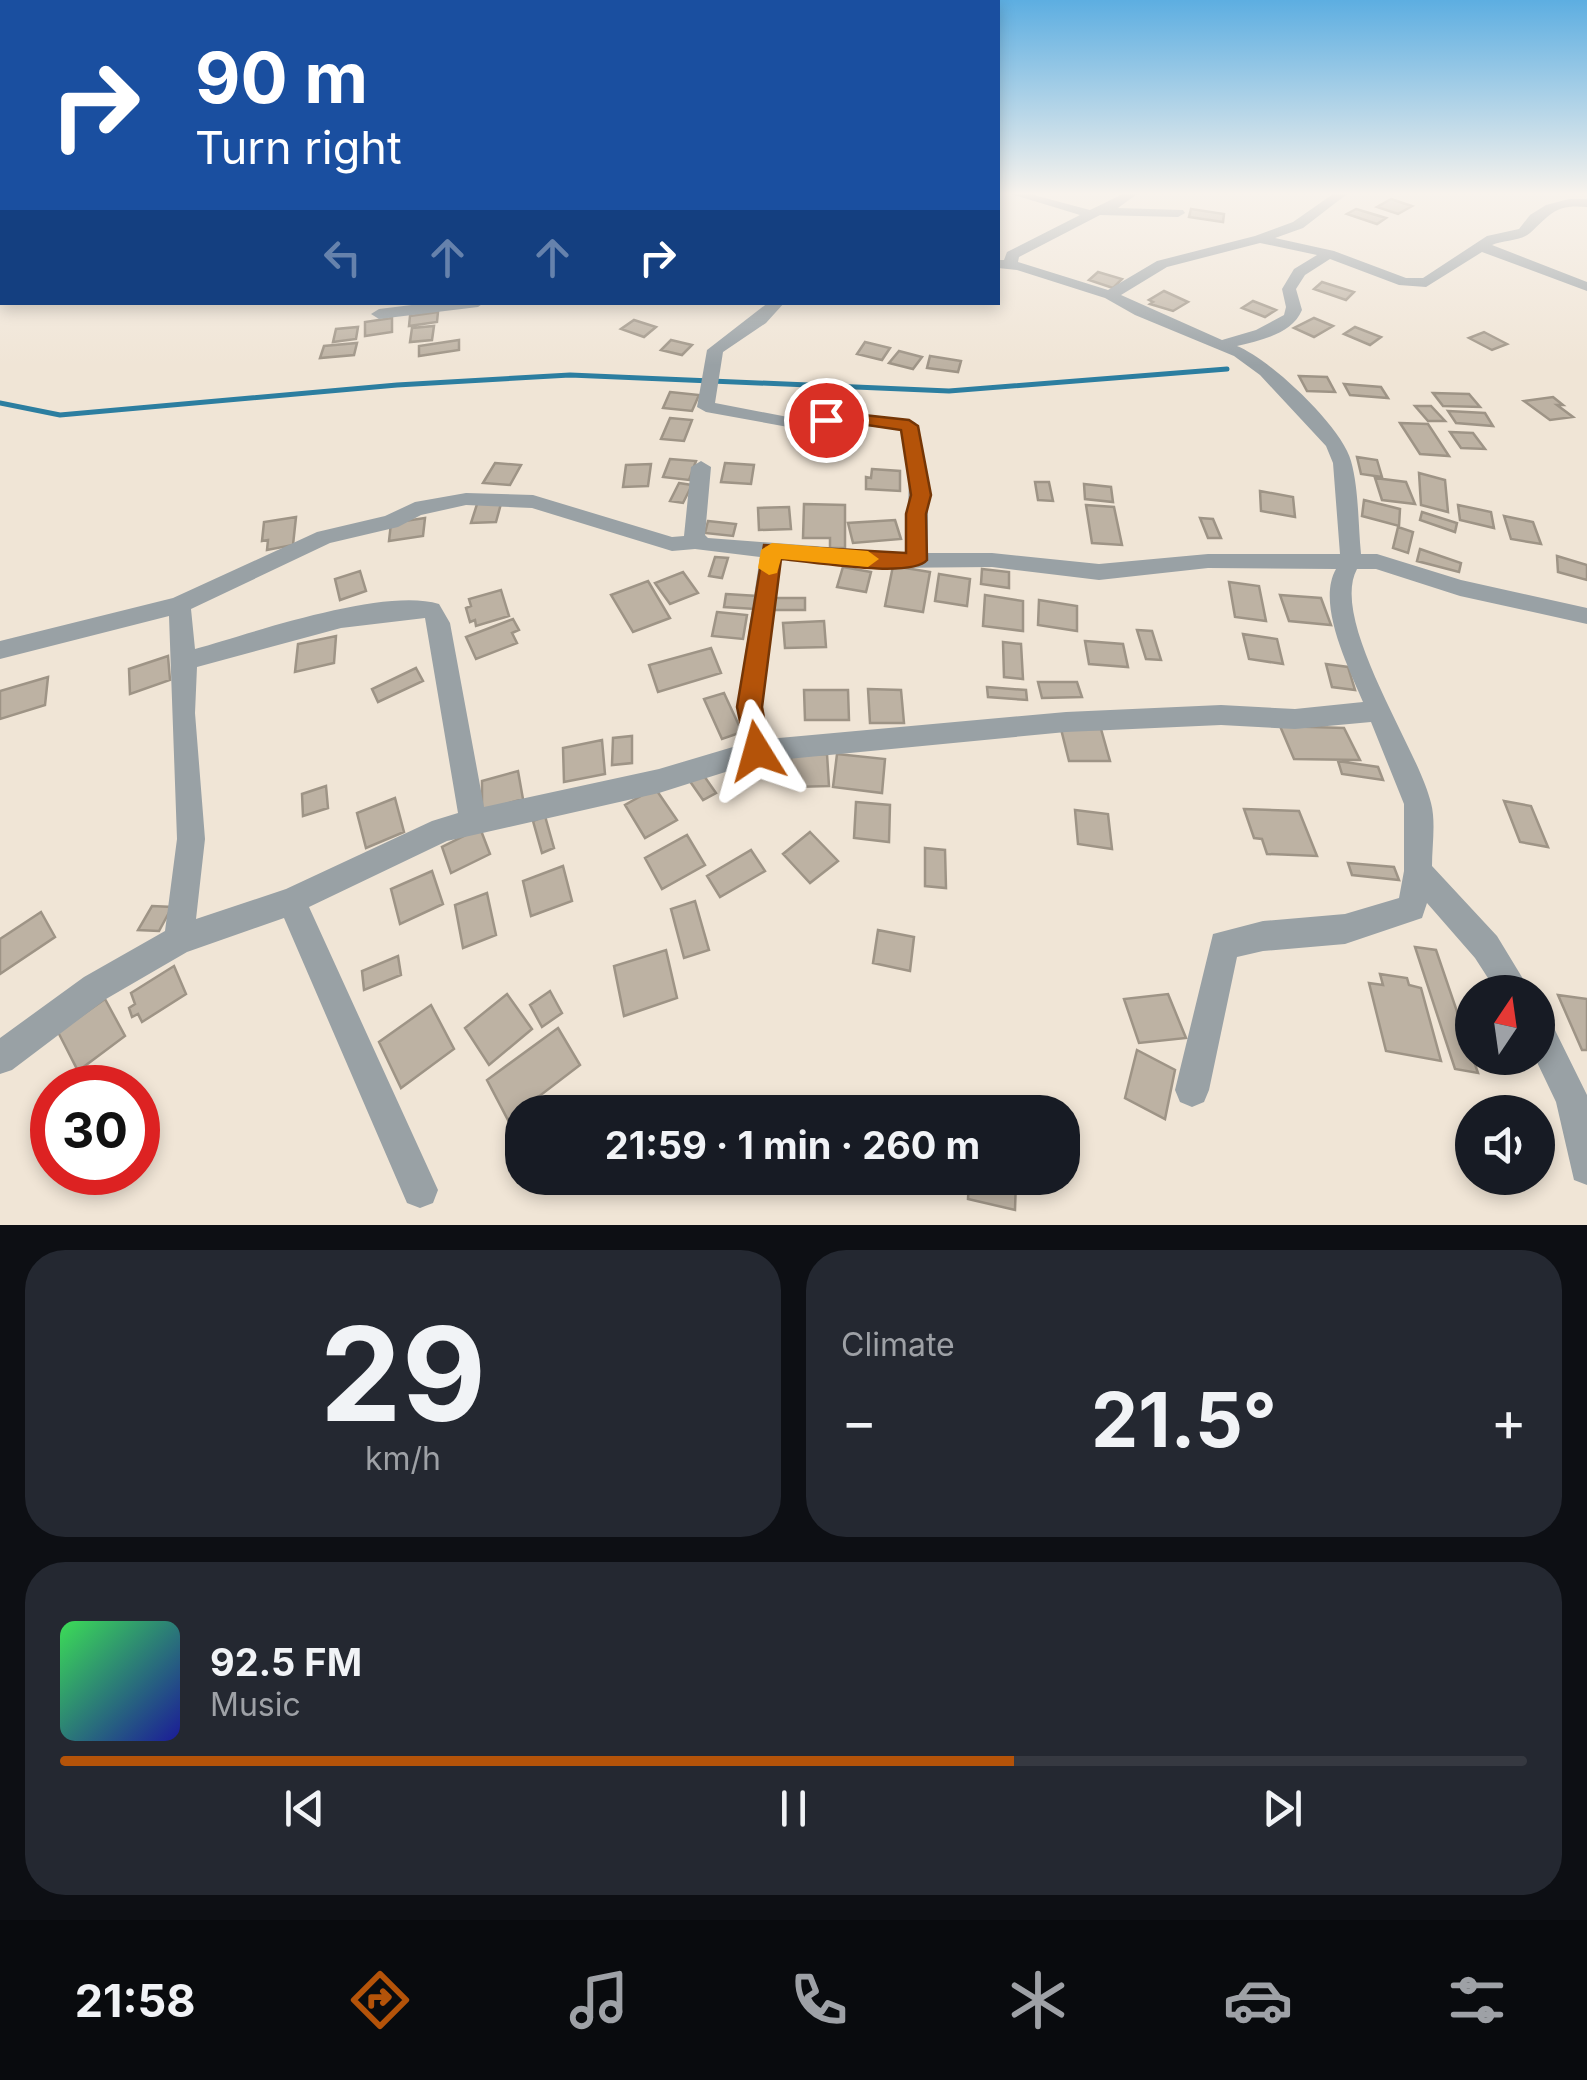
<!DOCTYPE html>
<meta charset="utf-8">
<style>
:root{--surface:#171b24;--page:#242831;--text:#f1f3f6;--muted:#9ea1a6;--line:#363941;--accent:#b45309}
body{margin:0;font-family:Inter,sans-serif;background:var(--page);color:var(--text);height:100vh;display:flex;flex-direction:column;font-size:38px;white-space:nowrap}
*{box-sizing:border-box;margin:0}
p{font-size:32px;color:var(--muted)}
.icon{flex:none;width:55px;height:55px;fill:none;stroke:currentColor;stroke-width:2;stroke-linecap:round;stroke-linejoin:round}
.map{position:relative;height:1225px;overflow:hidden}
.panel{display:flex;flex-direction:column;gap:25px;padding:25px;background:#0d0f14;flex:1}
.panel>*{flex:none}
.top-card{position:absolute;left:0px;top:0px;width:1000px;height:305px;box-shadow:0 5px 15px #0003;background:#1a4fa0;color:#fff;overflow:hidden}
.needle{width:65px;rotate:13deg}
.fabs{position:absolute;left:1455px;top:975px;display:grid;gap:20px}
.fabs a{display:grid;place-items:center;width:100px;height:100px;border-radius:50%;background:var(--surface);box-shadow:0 5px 15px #0003;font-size:50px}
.speed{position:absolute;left:30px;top:1065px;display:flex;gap:20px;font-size:50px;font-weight:700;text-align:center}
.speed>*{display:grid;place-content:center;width:130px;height:130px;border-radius:50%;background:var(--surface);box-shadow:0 5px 15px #0003;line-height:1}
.speed .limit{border:15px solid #d22;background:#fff;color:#111}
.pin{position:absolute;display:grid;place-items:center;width:85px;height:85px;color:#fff;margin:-42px;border:5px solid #fff;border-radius:50%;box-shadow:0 2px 10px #0007}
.me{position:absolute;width:110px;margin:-55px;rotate:352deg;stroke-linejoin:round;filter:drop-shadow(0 0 8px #0008)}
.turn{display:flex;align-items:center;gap:35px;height:210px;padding:0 30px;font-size:45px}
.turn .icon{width:130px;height:130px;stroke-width:2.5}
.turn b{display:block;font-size:70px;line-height:85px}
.lanes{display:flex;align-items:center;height:95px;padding:0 30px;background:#0003;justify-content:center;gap:50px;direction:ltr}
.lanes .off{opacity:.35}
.big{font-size:75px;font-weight:700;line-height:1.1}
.panel .tile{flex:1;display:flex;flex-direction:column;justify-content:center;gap:15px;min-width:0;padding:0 35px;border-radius:40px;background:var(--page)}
.panel .dial{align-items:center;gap:0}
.dial b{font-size:130px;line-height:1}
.song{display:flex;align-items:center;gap:30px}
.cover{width:120px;height:120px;border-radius:15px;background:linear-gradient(135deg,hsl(130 70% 55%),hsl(240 70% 35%))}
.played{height:10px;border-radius:5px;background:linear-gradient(90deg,var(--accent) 65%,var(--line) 65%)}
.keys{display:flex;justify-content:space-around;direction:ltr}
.heat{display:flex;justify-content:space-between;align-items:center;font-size:55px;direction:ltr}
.panel .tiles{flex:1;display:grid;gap:25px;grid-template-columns:1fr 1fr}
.tile:last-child{grid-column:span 2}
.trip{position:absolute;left:505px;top:1095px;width:575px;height:100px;border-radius:40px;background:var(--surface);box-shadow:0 5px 15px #0003;font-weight:700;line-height:100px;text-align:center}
.tab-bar{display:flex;height:160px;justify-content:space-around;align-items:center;background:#090b0e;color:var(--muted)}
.tab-bar .icon{width:70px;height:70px}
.tab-bar .current{color:var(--accent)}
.tab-bar b{font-size:45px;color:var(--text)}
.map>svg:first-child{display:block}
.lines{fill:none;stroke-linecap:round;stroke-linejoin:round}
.stream{stroke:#2c7ea0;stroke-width:5}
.building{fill:#bdb2a3;stroke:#9e9486;stroke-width:2.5}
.minor{fill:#99a1a5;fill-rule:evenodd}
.route{fill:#b45309;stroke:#753606;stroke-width:2.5}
.slow{fill:#f59e0b}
</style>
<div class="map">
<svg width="1587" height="1225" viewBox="0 0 1587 1225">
<rect width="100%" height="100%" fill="#f0e5d6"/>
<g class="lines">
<!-- stream -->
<path class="stream" d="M0,403L60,415L397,385L570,375L949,391L1227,369"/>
</g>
<!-- building -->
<path class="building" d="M1391,199L1412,206L1398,214L1377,207Z
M1191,209L1224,214L1223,222L1189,217Z
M1356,209L1386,218L1377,224L1347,214Z
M1098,272L1122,279L1113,288L1089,280Z
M1322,282L1354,292L1346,300L1314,289Z
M1164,291L1188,302L1173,311L1150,304L1153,302L1149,300Z
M1253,301L1276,310L1265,317L1242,308Z
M438,312L437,322L409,326L410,316Z
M392,318V332L365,336V322Z
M1314,318L1333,326L1314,337L1294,328Z
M634,320L656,327L644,337L621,329Z
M434,326L432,340L410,342L412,328Z
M358,327L356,339L333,342L336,329Z
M1355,327L1381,337L1370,345L1344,334Z
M1484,332L1507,344L1492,350L1469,338Z
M459,340V350L419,356V346Z
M671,340L692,345L682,355L661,350Z
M865,342L890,348L882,360L857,354Z
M357,343L354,355L320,358L324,346Z
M899,351L922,357L913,369L889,363Z
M930,356L961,361L958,372L927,368Z
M1299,376L1327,377L1335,392L1307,391Z
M1344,384L1381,387L1388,398L1350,395Z
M670,392L699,395L692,411L663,408Z
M1433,393L1469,394L1480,407L1443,406Z
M1553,397L1563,405H1557L1573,417L1550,420L1524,401Z
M795,405L826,407L824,418L793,416Z
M1415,406H1431L1445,421H1428Z
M1448,411L1485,413L1493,426L1456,423Z
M670,418L692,420L684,441L661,439Z
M1400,423L1428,424L1449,456L1420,454Z
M1450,432L1473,433L1485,449L1461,448Z
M1357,457L1377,460L1382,477L1361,474Z
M670,459L696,461L689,480L663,477Z
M495,463L521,465L510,485L483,483Z
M725,463L754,465L751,484L721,482Z
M651,464L648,486L623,487L626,465Z
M872,469L900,471V491L866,489V477L871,478Z
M1419,473L1445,480L1448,512L1421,505Z
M1375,478L1406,482L1415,504L1382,500Z
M1035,482H1049L1053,501L1038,500Z
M679,483L692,485L683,503L670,501Z
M1084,484L1111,487L1113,502L1085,499Z
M1260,491L1293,497L1295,517L1261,511Z
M502,500L496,522L471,523L478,501Z
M1364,500L1400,509L1399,526L1362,516Z
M804,504L845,505V548H830V538H803Z
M1086,505L1114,507L1122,545L1092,543Z
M1458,505L1491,512L1494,528L1460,520Z
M789,507L791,529L759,530L758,508Z
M1422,512L1457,523L1455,532L1420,520Z
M1504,516L1533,522L1541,544L1511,539Z
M296,517L293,545L267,550L268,540L262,541L264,522Z
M425,518L423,536L389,541L391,523Z
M1200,518L1213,519L1221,538H1208Z
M895,520L901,539L853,543L848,523Z
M708,521L736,524L733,536L705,533Z
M1398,527L1413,532L1408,553L1393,548Z
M1420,549L1461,563L1459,572L1417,561Z
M1557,556L1587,565V580L1558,572Z
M715,557L728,558L722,578L709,576Z
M893,566L930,572L923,612L885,606Z
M843,567L871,572L866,592L837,587Z
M982,569L1009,572V588L981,584Z
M360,571L366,591L340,600L335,579Z
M683,572L698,593L670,604L655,583Z
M939,574L970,579L967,606L935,601Z
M648,581L670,618L633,632L611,595Z
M1229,582L1259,586L1266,621L1235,617Z
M501,590L509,616L476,626L475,620L470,622L466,608L471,606L469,599Z
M726,594L757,596L755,609L724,607Z
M985,595L1023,601V631L983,626Z
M1280,595L1321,598L1331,625L1289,621Z
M774,598H805V610H773Z
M1039,600L1077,606V631L1038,625Z
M717,612L747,615L743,639L712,636Z
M513,619L519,630L512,633L517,643L476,659L466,637Z
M824,621L826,647L785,648L783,623Z
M1137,630L1152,631L1161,660L1146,659Z
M1243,634L1277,639L1283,664L1249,659Z
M336,636L334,663L295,672L298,644Z
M1085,641L1123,644L1128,667L1089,664Z
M1003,642L1021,644L1023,679L1004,677Z
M711,648L721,673L658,692L649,665Z
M168,656L170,680L130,694L129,669Z
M1326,664L1348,667L1355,690L1332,687Z
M416,668L423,681L378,702L372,689Z
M48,677L45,705L0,719V691Z
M1038,682H1077L1082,697L1042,698Z
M987,687L1026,690L1027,700L988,697Z
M868,689L901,690L904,723H870Z
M804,690H848L849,720H805Z
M724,693L742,732L722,739L704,699Z
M1280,726L1344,728L1360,760L1294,759Z
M1061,729H1101L1110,761H1069Z
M632,736V763L612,765L613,738Z
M602,740L605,774L564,782L563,748Z
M827,754L829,786L792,787L791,755Z
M837,754L885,759L882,793L833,787Z
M1338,761L1378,767L1383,780L1342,774Z
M518,771L523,799L482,811V781Z
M702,773L716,793L703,800L689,780Z
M326,786L328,808L303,816L302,794Z
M655,788L677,820L645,838L625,805Z
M395,798L404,832L366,848L357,813Z
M1504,801L1531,806L1548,847L1520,842Z
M856,802L890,805L889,842L854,838Z
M1244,809L1299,811L1317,856L1267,854L1262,839L1254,838Z
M1075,810L1108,814L1112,849L1078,844Z
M545,816L554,848L542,853L533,821Z
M480,828L490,854L451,873L442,847Z
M810,832L838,861L810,883L783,854Z
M687,835L705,865L662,889L645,858Z
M925,848L945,850L946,888L925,886Z
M751,850L765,871L720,897L707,876Z
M1348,863L1394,867L1399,880L1352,875Z
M563,866L572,901L531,916L523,881Z
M432,871L443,904L400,924L391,889Z
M487,893L496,935L463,948L455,905Z
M695,901L709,950L684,958L671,909Z
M152,906L172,907L159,931L138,930Z
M41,912L55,937L0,974V939Z
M878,930L914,937L910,971L873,963Z
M1415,947L1436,950L1478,1073L1455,1069Z
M666,950L677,998L624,1016L614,966Z
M398,956L401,975L364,990L362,971Z
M174,966L186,994L142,1022L138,1014L132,1017L129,1008L135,1004L131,993Z
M1380,974L1407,978L1409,985L1421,988L1441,1061L1386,1051L1369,983L1383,985Z
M550,991L562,1013L542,1027L530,1005Z
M507,994L532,1029L489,1065L465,1028Z
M1168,994L1186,1038L1139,1043L1124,999Z
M1558,995L1587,999V1050H1582Z
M105,999L125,1036L78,1071L58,1032Z
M431,1005L454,1049L401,1088L379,1042Z
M558,1028L580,1065L508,1120L487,1080Z
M1137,1050L1175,1070L1165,1119L1125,1098Z
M969,1178L1016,1179L1015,1210L968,1199Z"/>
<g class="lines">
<!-- minor -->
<path class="minor" d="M1011,194H1030L1090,210L1123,194H1137L1118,208L1183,210L1185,213L1178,217L1100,215L1019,257L1018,262L1108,290L1157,261L1255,236L1293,222L1333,194H1347L1303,228L1275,238L1334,251L1406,278H1423L1487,236L1519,229L1530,215L1546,205L1569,199H1587V207C1555,204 1551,214 1530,233C1521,241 1503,240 1492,245L1587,282V291L1482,252L1426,287L1399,285L1330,259L1305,275L1296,289L1302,310C1292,334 1261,340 1237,346C1270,359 1342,427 1351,461C1359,490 1358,524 1361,554H1377L1461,580L1587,608V624L1460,596L1376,569H1357C1329,620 1418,748 1431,803C1436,822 1432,846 1432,866L1497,936L1531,992H1497L1475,958L1427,903L1422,918L1345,944L1263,951L1237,957L1209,1090L1204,1102L1192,1107L1180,1102L1175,1090L1213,934L1263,921L1345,914L1399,898L1404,871V804L1371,722L1295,729L1221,725L1066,732L757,762L659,793L447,841L309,907L438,1190L433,1203L420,1208L407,1203L284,918L187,952L106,999L12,1070L0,1074V1038L84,977L165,931L177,839L169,616L0,659V641L173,598L317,532L385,516L415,502L466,493L533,495L672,537L684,536L691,467L701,461L711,467L705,535L708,538L907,553L909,475L901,430L833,422L814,429L788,427L706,412L697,407L707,350L769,302H785L766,323L723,352L715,403L788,417L811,418L831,411L915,422L928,475V553H992L1099,564L1208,554H1340L1333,463L1326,446L1260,375L1234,356L1135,315L1105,298L1017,270L998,268V260H1004L1007,252L1080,215ZM1260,243L1317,255L1294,269L1282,289L1286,307L1284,315L1256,330L1222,340L1121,295L1167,267ZM466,505L532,508L672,551L695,549L760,557L737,707L743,744L659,769L484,807L450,623L439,604C384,587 252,633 195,649L191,609L330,543L398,527L421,515ZM781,559L882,568L992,567L1099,580L1208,568L1336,569C1316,604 1349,668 1363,702L1295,709L1221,705L1066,712L768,739L761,707ZM425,618L458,813L432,821L286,889L196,919L205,839L195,713L197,667L341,628Z
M0,235H2V243H0Z
M436,302H485L478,307L379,319L371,314L379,309Z
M1538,1013L1549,1018L1587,1095V1185L1574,1180L1556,1102L1535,1058H1538Z"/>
</g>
<!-- sky -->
<linearGradient id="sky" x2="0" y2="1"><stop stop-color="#5daee1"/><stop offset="0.53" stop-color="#f8f3ed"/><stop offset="1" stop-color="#f8f3ed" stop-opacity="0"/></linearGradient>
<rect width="1587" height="365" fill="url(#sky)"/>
<!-- route -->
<path class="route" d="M827,411L909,420L918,426L931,495L926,514L927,560C911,579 809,561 781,559L762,707L770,751L766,759L757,762L748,759L737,707L764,545L906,553V514L911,495L901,430L854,423L819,424L818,416Z"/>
<!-- slow -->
<path class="slow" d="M772,543L868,551L879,559L868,567L781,559L777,573L769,575L758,568L761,550Z"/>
</svg>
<div class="fabs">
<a><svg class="needle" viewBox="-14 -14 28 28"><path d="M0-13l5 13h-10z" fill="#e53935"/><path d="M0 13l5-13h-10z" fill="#9ea1a6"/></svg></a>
<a><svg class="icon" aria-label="sound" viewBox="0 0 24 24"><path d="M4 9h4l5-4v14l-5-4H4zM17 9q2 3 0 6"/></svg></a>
</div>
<div class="speed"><div class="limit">30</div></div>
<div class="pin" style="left:826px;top:420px;background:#d93025"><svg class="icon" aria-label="arrive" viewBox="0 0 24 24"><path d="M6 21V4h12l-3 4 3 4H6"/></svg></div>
<svg class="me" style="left:757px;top:751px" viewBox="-20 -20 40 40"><path d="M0-17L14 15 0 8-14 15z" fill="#b45309" stroke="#fff" stroke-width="4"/></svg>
<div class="trip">21:59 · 1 min · 260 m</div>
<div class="top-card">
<div class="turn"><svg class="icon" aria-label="right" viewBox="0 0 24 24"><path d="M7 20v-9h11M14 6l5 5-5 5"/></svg><div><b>90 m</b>Turn right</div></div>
<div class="lanes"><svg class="icon off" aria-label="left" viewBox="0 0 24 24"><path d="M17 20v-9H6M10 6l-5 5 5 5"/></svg><svg class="icon off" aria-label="ahead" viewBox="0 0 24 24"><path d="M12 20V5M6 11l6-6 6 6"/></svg><svg class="icon off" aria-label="ahead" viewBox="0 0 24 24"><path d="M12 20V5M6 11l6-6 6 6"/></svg><svg class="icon" aria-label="right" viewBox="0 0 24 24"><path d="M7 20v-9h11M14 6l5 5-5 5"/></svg></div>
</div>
</div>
<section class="panel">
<div class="tiles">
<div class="tile dial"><b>29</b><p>km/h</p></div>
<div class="tile"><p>Climate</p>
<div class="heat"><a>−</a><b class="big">21.5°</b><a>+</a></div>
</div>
<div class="tile">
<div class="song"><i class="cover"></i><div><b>92.5 FM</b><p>Music</p></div></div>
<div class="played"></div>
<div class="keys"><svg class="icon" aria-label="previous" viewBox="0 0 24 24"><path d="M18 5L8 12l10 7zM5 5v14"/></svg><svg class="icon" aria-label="pause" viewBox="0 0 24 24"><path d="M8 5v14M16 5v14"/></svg><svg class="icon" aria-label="next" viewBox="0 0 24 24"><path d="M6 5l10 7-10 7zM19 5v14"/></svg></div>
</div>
</div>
</section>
<nav class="tab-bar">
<b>21:58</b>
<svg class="icon current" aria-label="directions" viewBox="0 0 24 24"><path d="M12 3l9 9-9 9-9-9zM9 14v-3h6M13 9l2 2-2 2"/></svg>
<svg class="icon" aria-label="music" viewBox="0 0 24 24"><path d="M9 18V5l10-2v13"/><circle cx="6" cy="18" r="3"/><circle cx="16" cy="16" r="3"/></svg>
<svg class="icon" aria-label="phone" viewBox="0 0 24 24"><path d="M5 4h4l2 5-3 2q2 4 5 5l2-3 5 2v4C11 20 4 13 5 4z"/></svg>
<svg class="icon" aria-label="climate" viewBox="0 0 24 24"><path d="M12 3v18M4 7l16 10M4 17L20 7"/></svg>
<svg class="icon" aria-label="car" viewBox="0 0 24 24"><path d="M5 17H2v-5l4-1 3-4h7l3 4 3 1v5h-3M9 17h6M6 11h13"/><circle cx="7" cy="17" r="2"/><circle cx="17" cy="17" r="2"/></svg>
<svg class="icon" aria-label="filters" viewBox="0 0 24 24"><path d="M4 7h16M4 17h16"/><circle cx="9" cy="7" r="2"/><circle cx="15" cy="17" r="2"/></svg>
</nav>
